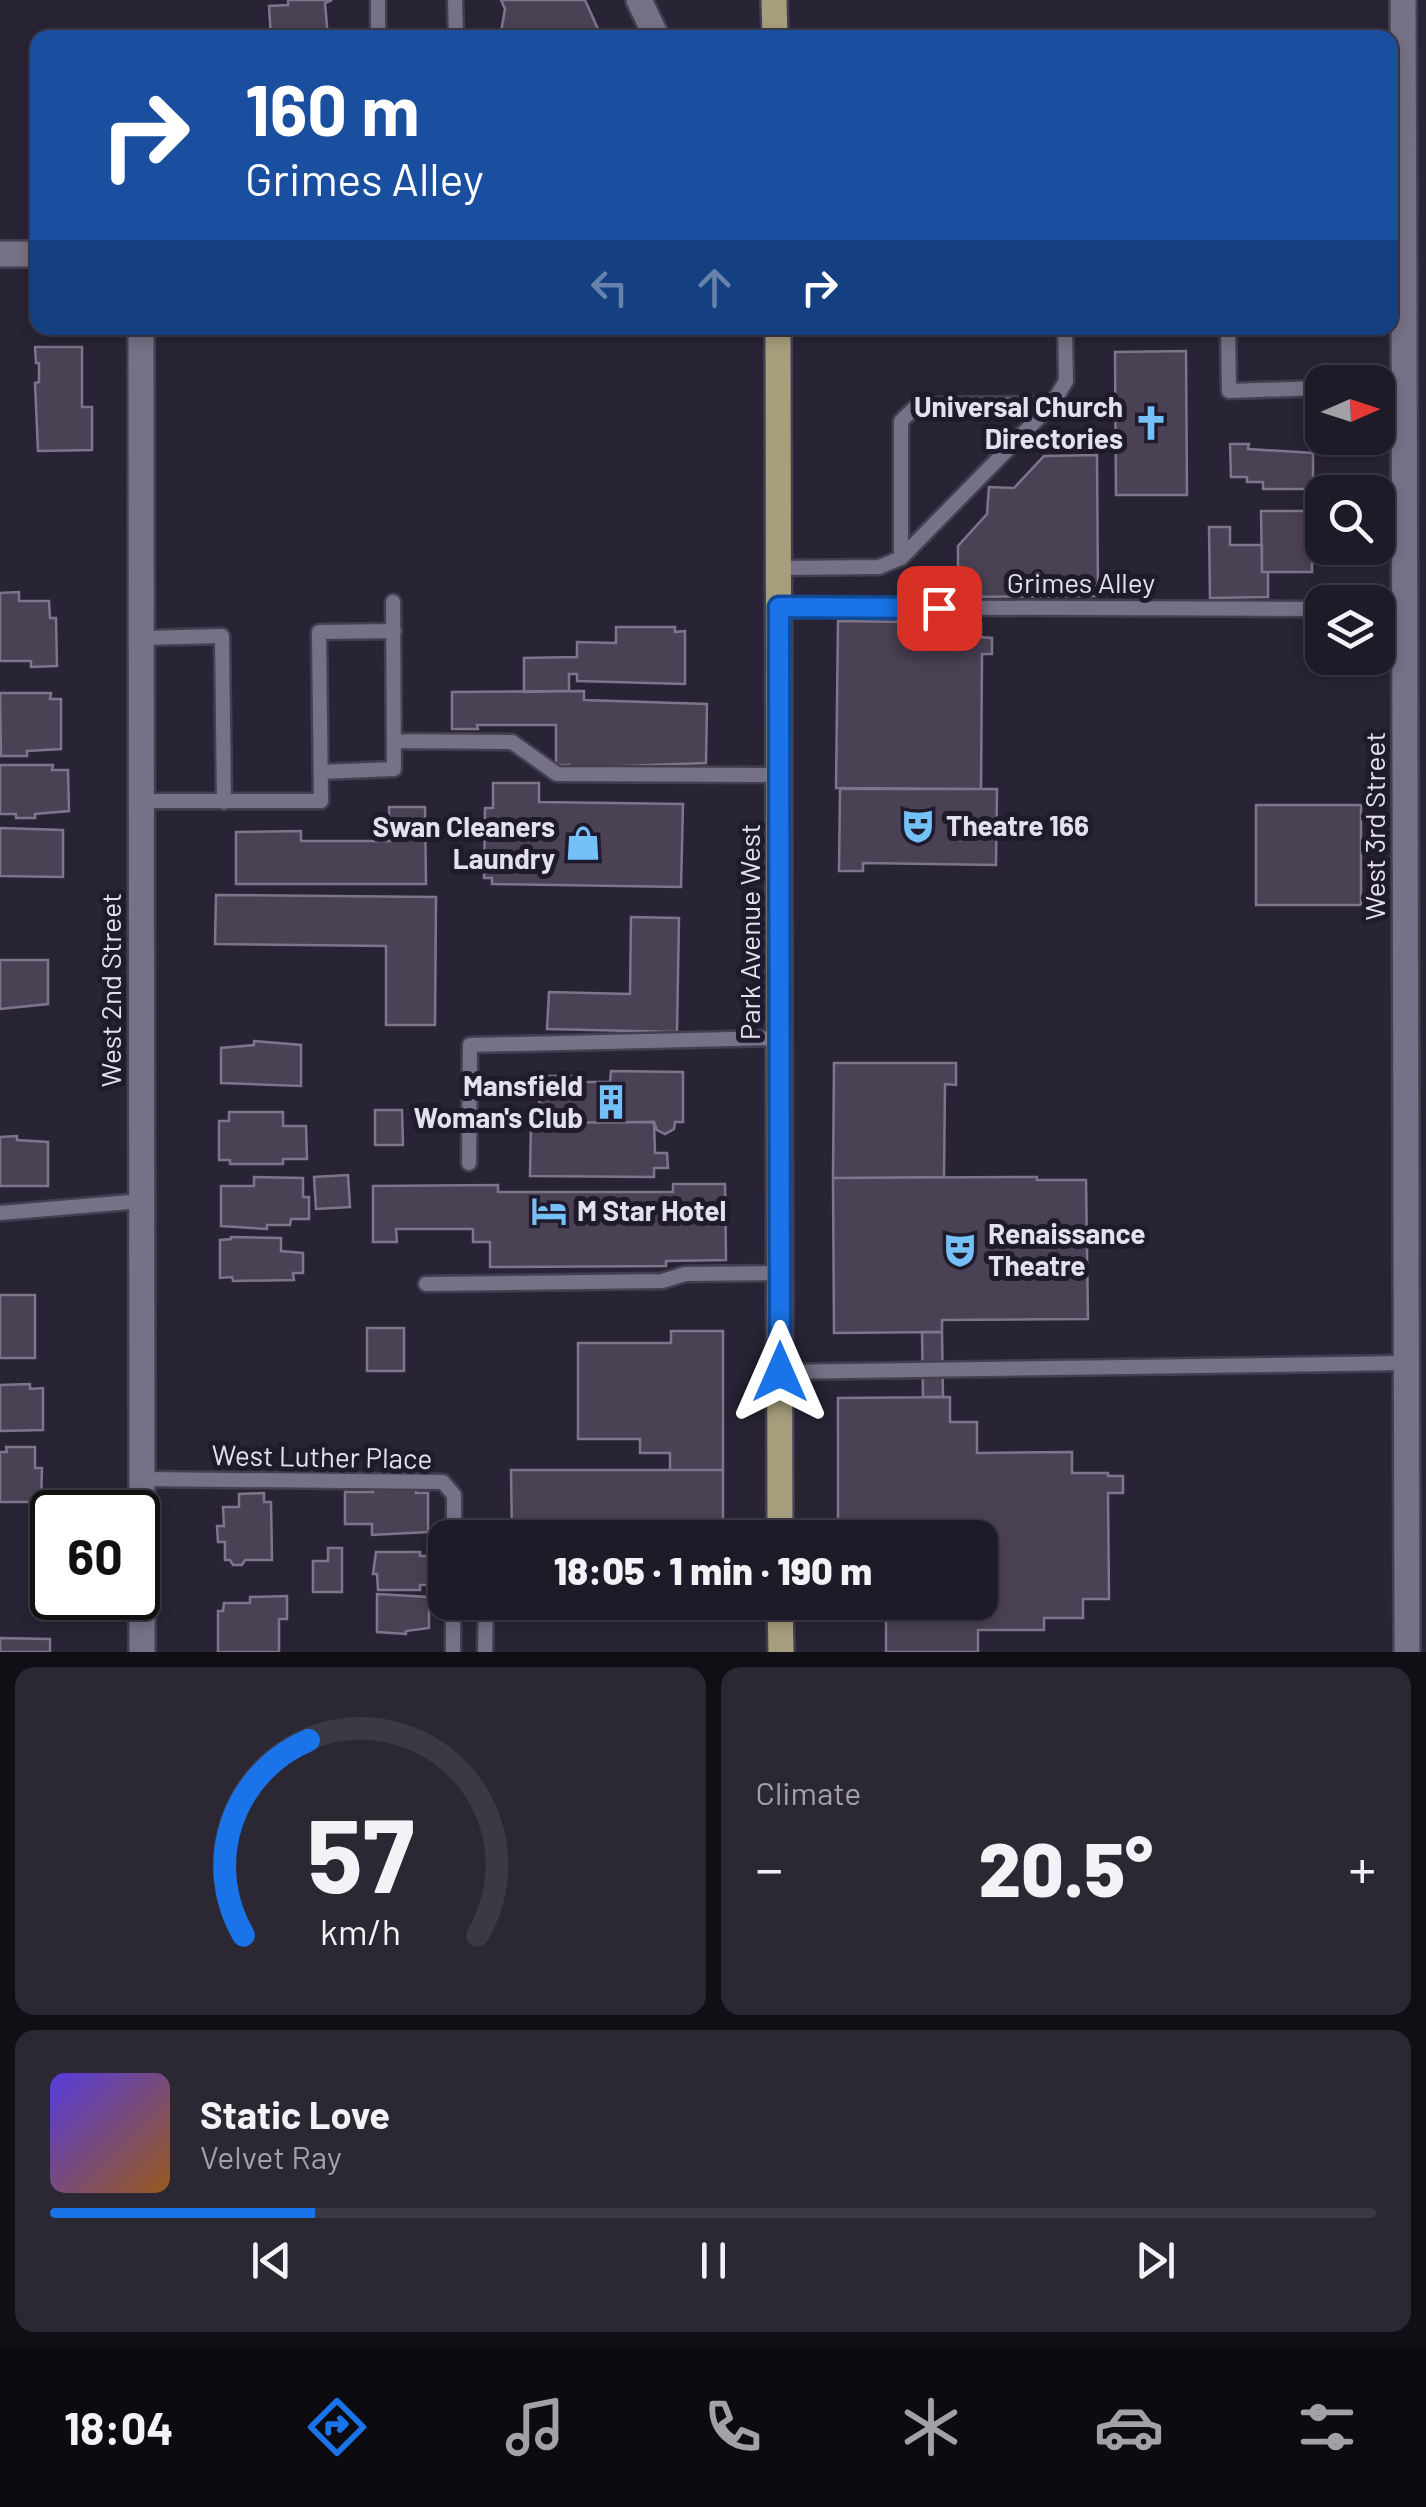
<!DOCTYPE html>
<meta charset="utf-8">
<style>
:root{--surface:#1e1b28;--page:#2b2834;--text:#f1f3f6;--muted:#a1a1a8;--line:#3c3945;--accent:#1a73e8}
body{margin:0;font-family:Barlow,sans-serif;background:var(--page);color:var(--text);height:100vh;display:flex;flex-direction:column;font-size:38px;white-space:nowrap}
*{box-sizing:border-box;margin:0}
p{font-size:32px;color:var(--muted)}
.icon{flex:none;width:55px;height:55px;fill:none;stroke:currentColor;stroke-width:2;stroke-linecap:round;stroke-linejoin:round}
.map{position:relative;height:1652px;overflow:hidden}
.side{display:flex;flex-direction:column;gap:15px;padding:15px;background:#100f16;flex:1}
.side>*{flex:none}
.hud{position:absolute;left:30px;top:30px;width:1368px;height:305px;border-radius:20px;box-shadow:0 5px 15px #0003,0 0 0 2px var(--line);background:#1a4fa0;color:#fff;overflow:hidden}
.needle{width:65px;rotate:87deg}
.tools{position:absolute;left:1305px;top:365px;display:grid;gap:20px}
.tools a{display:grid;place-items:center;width:90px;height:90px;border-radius:20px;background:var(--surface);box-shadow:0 5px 15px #0003,0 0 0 2px var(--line);font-size:50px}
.speed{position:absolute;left:30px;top:1490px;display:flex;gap:20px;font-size:50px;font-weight:700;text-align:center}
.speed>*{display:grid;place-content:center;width:130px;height:130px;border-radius:50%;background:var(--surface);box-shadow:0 5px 15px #0003,0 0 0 2px var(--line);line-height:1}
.speed .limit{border:5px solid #111;border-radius:15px;background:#fff;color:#111}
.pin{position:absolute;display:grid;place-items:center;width:85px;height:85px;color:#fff;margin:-42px;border-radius:20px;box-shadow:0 5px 15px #0006}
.me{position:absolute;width:110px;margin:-55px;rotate:0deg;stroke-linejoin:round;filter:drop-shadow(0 0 8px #0008)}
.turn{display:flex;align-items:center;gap:35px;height:210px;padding:0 50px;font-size:45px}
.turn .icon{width:130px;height:130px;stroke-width:2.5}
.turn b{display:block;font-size:70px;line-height:85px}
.lanes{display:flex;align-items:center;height:95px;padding:0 50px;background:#0003;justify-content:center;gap:50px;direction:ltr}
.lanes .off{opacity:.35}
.big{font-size:75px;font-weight:800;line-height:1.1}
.side .card{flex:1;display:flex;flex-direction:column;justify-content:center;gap:15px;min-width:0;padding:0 35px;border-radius:20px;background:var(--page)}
.side .dial{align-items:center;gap:0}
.dial svg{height:260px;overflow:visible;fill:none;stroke:var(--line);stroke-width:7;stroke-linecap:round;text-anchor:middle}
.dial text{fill:var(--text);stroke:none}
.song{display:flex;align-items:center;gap:30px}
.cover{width:120px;height:120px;border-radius:15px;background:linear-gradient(135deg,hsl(250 70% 55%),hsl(30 70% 35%))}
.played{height:10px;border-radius:5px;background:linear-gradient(90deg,var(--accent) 20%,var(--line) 20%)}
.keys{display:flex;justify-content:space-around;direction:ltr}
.heat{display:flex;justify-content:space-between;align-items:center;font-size:55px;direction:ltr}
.side .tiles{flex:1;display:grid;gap:15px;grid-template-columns:1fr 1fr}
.card:last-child{grid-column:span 2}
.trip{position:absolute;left:428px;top:1520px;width:570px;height:100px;border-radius:20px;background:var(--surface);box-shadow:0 5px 15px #0003,0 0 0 2px var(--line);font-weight:800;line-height:100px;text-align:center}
.dock{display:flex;height:160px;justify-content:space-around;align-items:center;background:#0c0b10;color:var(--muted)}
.dock .icon{width:70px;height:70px}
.dock .selected{color:var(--accent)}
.dock b{font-size:45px;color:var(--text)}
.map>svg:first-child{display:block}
.building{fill:#4a4155;stroke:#7f758b;stroke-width:2.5}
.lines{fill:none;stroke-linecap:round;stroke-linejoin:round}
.service-casing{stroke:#433f4f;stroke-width:19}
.minor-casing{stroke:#433f4f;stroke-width:30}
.tertiary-casing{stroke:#433f4f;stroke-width:30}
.primary-casing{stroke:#433f4f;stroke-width:30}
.service{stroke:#767187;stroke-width:14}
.minor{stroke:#767187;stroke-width:25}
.tertiary{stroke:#767187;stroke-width:25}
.primary{stroke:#a79e7d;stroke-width:25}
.route-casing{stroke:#114b97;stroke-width:25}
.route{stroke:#1a73e8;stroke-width:18}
.labels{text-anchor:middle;stroke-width:10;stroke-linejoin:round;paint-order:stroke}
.poi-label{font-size:28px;font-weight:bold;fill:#e3e1ed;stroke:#1f1a2c;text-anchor:end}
.street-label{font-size:28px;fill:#e3e1ed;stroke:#1f1a2c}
</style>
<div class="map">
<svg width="1426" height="1652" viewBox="0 0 1426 1652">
<rect width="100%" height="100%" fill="#282436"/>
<!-- building -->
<path class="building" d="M288,0H332L325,3L328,38H271L269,6L288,5Z
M501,0H585L602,38H504L501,32L505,9Z
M35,347H82V407H92V450L38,451L35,383L39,382V363H36Z
M1186,351L1187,495H1116L1115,352Z
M1230,444H1249L1248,449L1313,453V489H1263V482H1247V477H1231Z
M1097,455L1098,596L958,597V546L987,514L989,487L1014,488L1044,456Z
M1261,511H1312V572H1262Z
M1209,527H1230V545H1262V572H1268V597L1210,598Z
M19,592V601H49L50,618H56L57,666L31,667V661H0V593Z
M838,621L981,623V637L992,638V654H982L981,789L836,788Z
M616,627H675V632L685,631V684L577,681V674H569V691L524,692V658L577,657V642L616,643Z
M584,691V700L707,704L706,763L568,768L569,765H556V725H477L478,729H452V692Z
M0,693H51L50,699H61V749L27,751V756H1Z
M0,765H53L52,770H68L69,811L35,814V818H16V814H0Z
M493,783H539V802L683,804L681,887L492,884V878H484L485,808H493Z
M840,789H997L996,865L863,863V871H839Z
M1256,805H1361V905H1256Z
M389,807H425L426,884H236V832L301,831V841H390Z
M0,828L63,830V877L0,876Z
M216,895L436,897L435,1025H386V946L215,944Z
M631,917L679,918L677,1032L547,1029L549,992L630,994Z
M0,960H48V1004L0,1009Z
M254,1041L301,1045V1086L221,1083V1048L254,1045Z
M834,1063H956V1085L945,1084L944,1177L833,1178Z
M611,1071L683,1072V1122H675L674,1129L665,1134L657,1130L654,1122L539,1123L540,1076H571V1082H610Z
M375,1110H402L403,1145H375Z
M229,1112H283V1126H306L307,1159H283V1164H230V1160H219V1121H229Z
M654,1122L655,1153H667L668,1168H654V1177L530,1176L531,1123Z
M17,1136V1140L48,1142V1186H0V1137Z
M348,1175L350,1207L316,1209L314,1177Z
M254,1177L303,1178V1197H309V1219H291L290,1225H267V1229L221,1226V1186H254Z
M1037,1177V1180H1086L1088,1319L942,1320V1332L834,1333L833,1178Z
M673,1184H725L726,1260L666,1261V1266L490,1267V1242H473V1229H396L397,1242H373V1186L498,1185V1192H673Z
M231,1237L281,1238V1251L303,1253V1273H293L294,1280L233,1281L232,1277L220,1278V1240L231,1239Z
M0,1295H35V1358H0Z
M367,1328H404V1371H367Z
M671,1331H723V1470H670V1453H640V1439H578V1343H671Z
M922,1332H942L943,1397H923Z
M30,1384V1389L43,1388V1430L0,1431V1385Z
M950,1397V1422H977V1453L1072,1452V1473H1108V1476H1123V1493H1108L1109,1599H1083V1618H1044V1630H978V1652H886V1602H980V1538H846L838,1530V1398Z
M6,1447H35V1468H42L41,1502H0V1452H7Z
M511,1470H723V1538H512Z
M372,1489H416V1493H428V1532L372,1535V1524H345V1492H373Z
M264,1493V1502H271L272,1560H245L242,1565H233L230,1560H225V1542H218L217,1526H224L223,1507H239V1494Z
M328,1548H342V1592H313V1561H328Z
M376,1552H420V1556H429V1585H420V1590H378L377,1574H373Z
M377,1594L429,1597V1628L406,1631V1634L377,1632Z
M287,1596V1619H279V1652H218V1611H223L224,1603H250V1597Z
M0,1638L50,1639V1652H0Z"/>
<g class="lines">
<defs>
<path id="service" d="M378,0V38
M455,0L456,38
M1228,328L1229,391L1322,388
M1378,387L1404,386
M901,558V421L918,405L1052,404
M779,568L879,567L901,558L1052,404L1066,381L1065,328
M779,607L1322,609
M1378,610H1405
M141,638L222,636L224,802
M394,741L512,742L557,774L780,775
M321,772L394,769L393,602
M141,801H321L319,632L394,631
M469,1163L470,1045L780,1038
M0,1213L142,1201
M426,1284L662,1281L685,1274L780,1273
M780,1372L1406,1363
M142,1479L443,1482L454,1495V1538
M453,1652V1602
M485,1652L486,1602"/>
<path id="minor" d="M1403,0L1404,307"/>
<path id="tertiary" d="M639,0L657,38
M0,254H38
M1404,307L1407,1652
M141,328L142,1652"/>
<path id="primary" d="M774,0L775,38
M778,328L780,1538
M780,1602L781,1652"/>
</defs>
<!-- service casing -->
<use href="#service" class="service-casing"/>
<!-- minor casing -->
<use href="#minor" class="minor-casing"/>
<!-- tertiary casing -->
<use href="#tertiary" class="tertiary-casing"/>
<!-- primary casing -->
<use href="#primary" class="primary-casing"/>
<!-- service -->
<use href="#service" class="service"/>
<!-- minor -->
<use href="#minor" class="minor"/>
<!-- tertiary -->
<use href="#tertiary" class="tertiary"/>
<!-- primary -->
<use href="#primary" class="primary"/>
</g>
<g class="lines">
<defs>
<path id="route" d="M780,1372L779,607L939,608"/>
</defs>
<!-- route casing -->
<use href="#route" class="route-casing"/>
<!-- route -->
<use href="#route" class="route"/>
</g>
<!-- icons -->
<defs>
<symbol id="church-bare" viewBox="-9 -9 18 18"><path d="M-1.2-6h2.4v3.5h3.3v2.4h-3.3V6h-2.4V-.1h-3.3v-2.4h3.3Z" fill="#75c0f6" stroke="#1f1a2c" stroke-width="2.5" paint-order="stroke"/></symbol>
<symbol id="theatre-bare" viewBox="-9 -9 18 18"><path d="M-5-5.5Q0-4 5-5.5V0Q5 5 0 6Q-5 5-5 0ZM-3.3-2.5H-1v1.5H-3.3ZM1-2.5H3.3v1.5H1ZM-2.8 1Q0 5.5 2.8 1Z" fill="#75c0f6" stroke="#1f1a2c" stroke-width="2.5" paint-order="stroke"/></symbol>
<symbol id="shop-bare" viewBox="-9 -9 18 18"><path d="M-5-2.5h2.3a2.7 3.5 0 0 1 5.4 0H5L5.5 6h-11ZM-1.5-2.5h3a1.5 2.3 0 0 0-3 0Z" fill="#75c0f6" stroke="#1f1a2c" stroke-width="2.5" paint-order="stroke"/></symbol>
<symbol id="building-bare" viewBox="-9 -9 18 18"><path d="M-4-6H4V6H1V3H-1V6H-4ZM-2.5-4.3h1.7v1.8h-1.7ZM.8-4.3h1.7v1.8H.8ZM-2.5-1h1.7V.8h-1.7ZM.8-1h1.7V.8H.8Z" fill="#75c0f6" stroke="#1f1a2c" stroke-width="2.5" paint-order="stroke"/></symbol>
<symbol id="hotel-bare" viewBox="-9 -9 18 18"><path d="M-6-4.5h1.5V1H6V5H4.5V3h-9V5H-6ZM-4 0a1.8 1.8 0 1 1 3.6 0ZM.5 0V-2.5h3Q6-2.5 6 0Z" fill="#75c0f6" stroke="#1f1a2c" stroke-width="2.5" paint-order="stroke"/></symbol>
</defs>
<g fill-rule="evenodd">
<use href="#church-bare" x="1126" y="398" width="50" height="50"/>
<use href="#theatre-bare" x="893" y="801" width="50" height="50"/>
<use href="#shop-bare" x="558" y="818" width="50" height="50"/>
<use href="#building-bare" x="586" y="1077" width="50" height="50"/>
<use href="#hotel-bare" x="524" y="1186" width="50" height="50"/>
<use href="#theatre-bare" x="935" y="1225" width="50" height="50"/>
</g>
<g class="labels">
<!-- poi labels -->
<g class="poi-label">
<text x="1123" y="417">Universal Church<tspan x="1123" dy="32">Directories</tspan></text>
<text x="946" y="836" text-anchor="start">Theatre 166</text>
<text x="555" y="837">Swan Cleaners<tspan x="555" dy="32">Laundry</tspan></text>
<text x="583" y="1096">Mansfield<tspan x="583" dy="32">Woman's Club</tspan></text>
<text x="577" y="1221" text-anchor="start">M Star Hotel</text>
<text x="988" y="1244" text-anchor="start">Renaissance<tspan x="988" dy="32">Theatre</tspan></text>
</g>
<!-- street labels -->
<g class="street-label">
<text x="1081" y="593">Grimes Alley</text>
<text transform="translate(1375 826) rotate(-90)" y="10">West 3rd Street</text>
<text transform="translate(750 932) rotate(-90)" y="10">Park Avenue West</text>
<text transform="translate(111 990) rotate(-90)" y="10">West 2nd Street</text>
<text transform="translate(322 1457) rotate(1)" y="10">West Luther Place</text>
</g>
</g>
</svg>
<div class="tools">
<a><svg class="needle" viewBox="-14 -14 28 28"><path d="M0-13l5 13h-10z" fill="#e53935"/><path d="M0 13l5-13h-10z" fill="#a1a1a8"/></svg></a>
<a><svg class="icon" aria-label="search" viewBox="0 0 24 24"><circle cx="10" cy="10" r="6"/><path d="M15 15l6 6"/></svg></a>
<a><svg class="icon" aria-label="layers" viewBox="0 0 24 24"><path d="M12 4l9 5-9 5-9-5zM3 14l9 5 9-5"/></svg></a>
</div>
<div class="speed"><div class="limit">60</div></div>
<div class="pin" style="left:939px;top:608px;background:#d93025"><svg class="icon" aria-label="arrive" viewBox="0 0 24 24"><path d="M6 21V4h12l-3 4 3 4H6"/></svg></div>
<svg class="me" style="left:780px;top:1372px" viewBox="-20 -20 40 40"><path d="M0-17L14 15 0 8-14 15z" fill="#1a73e8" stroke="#fff" stroke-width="4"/></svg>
<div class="trip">18:05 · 1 min · 190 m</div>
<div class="hud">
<div class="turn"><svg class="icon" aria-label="right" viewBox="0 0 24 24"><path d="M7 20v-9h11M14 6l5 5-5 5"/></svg><div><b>160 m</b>Grimes Alley</div></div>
<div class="lanes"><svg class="icon off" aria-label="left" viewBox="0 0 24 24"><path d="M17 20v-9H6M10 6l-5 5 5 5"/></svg><svg class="icon off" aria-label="ahead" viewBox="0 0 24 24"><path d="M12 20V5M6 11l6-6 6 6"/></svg><svg class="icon" aria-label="right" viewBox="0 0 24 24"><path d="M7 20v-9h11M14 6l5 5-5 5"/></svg></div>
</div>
</div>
<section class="side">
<div class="tiles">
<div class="card dial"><svg viewBox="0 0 100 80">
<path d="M14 69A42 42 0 1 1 86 69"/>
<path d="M14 69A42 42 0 0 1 34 9" stroke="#1a73e8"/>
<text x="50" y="56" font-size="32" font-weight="700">57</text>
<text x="50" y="72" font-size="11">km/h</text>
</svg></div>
<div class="card"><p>Climate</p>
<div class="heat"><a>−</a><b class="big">20.5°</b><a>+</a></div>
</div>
<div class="card">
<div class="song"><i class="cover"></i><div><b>Static Love</b><p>Velvet Ray</p></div></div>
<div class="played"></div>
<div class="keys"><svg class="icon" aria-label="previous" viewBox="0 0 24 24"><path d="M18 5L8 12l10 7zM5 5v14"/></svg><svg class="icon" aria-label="pause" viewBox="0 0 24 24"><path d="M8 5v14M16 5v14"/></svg><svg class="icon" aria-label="next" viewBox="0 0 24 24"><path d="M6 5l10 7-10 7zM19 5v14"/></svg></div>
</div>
</div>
</section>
<nav class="dock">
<b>18:04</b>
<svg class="icon selected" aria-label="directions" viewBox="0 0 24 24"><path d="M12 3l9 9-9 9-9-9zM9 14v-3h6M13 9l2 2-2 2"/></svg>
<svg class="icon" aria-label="music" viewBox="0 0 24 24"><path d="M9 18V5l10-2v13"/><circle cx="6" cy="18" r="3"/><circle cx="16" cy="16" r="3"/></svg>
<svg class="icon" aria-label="phone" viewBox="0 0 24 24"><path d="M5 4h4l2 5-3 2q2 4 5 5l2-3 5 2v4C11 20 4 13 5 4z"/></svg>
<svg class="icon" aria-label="climate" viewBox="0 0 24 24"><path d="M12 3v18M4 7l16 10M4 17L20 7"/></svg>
<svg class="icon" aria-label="car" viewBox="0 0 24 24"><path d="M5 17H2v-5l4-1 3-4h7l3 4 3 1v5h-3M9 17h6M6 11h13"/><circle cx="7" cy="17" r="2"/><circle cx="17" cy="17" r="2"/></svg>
<svg class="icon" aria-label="filters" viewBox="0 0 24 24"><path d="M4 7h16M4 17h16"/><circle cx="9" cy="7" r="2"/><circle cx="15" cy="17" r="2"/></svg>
</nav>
